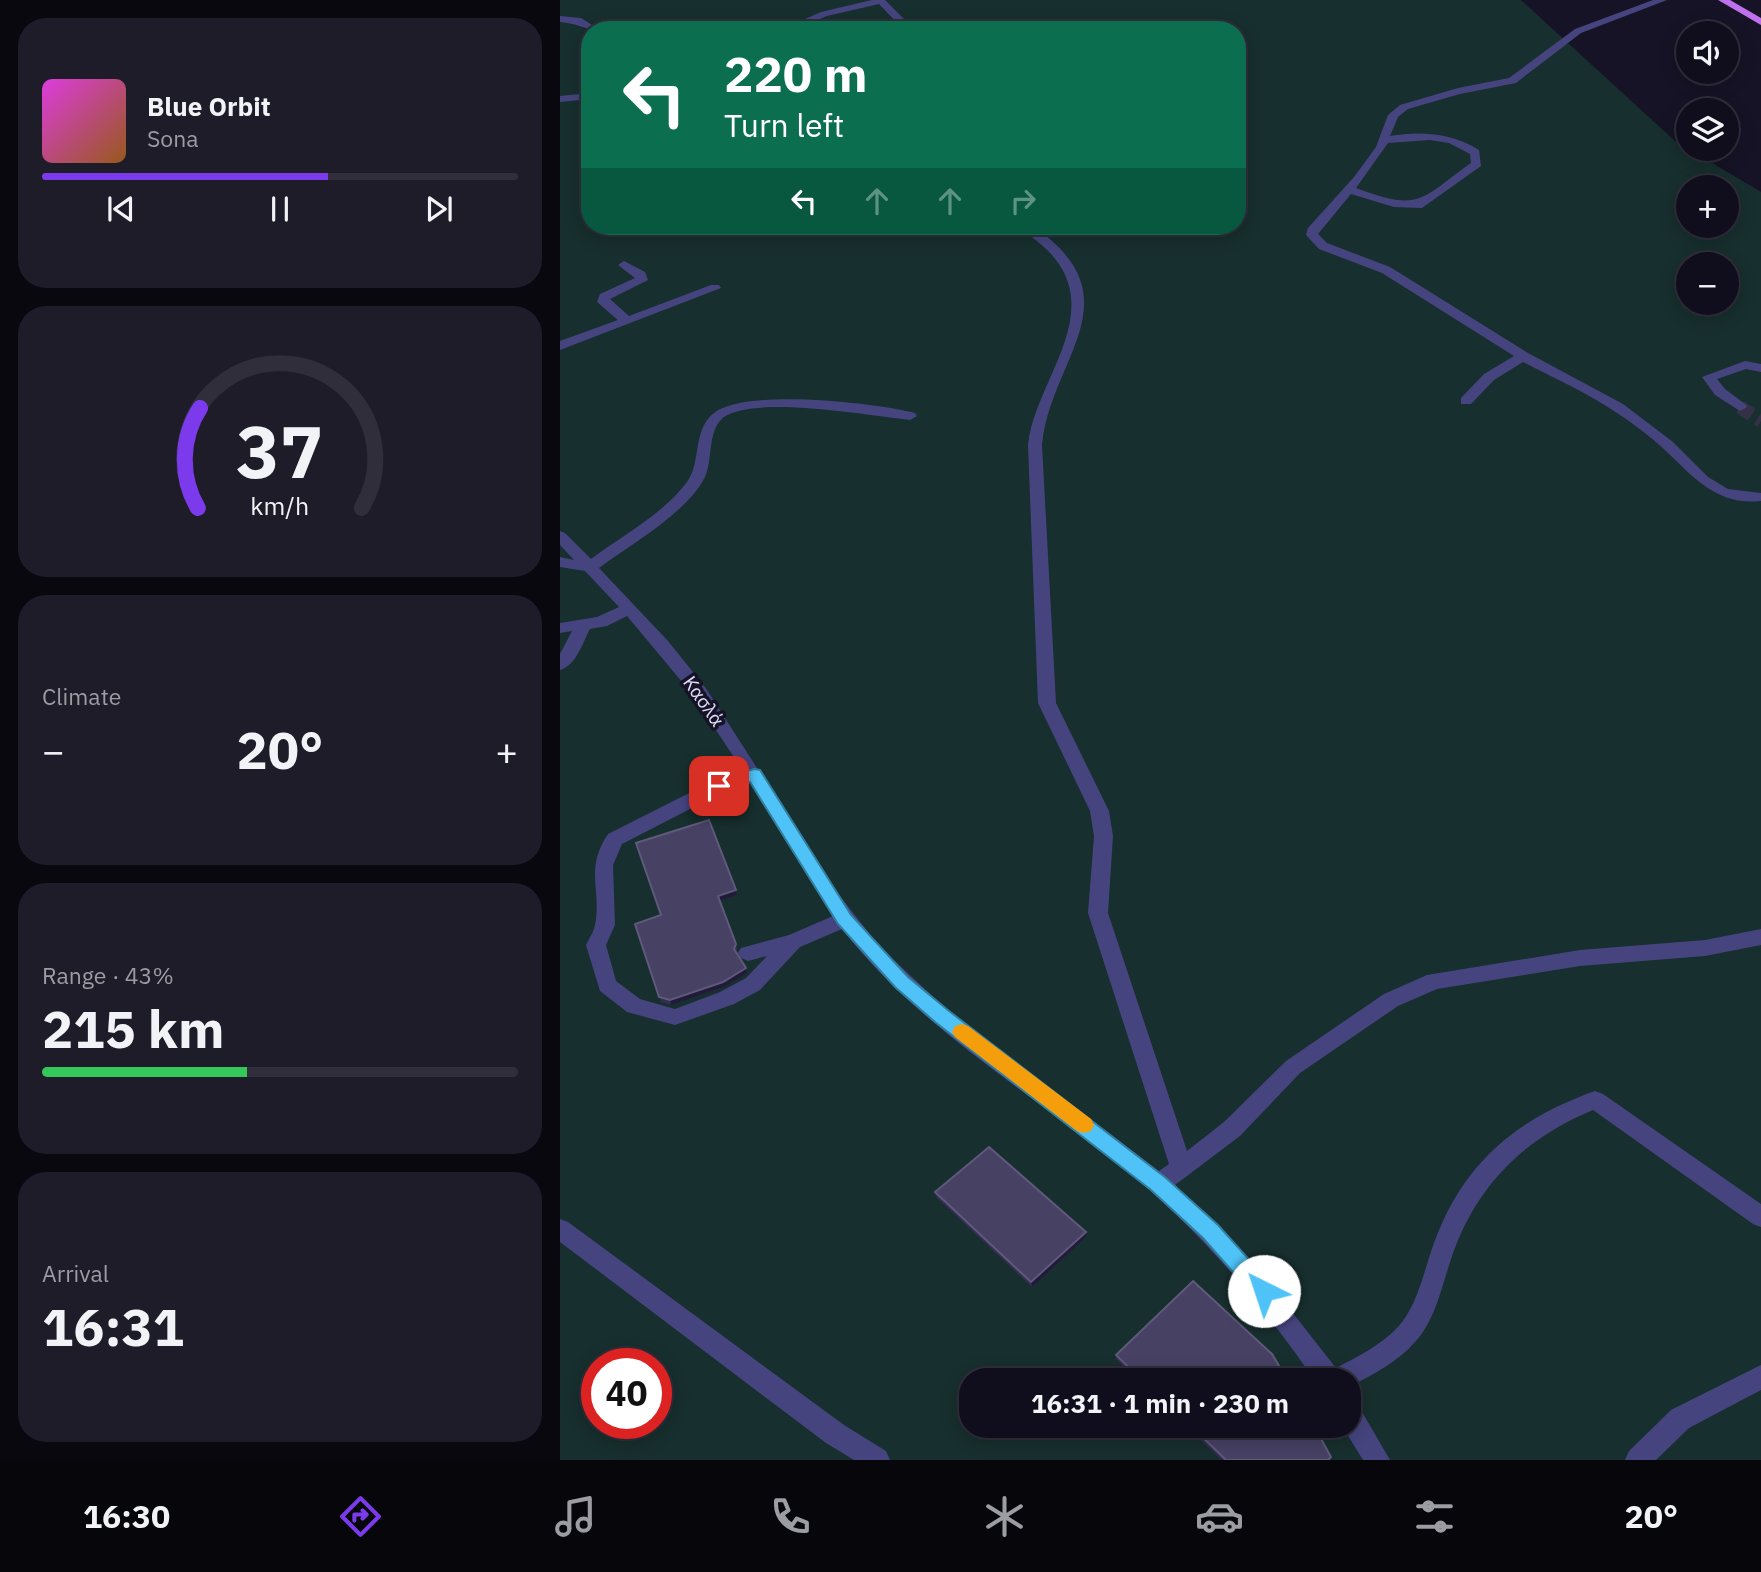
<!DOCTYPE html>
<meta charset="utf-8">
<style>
:root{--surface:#100e1c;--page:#1e1c29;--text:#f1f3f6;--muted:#9c9ca3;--line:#302e3b;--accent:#7c3aed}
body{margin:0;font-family:"IBM Plex Sans",sans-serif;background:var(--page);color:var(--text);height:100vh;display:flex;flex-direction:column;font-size:26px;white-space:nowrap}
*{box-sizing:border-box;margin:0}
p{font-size:23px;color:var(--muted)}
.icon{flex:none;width:38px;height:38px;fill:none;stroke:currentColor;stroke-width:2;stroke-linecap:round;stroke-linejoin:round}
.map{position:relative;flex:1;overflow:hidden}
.panel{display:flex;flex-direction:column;gap:18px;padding:18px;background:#09080f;width:560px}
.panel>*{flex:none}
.guide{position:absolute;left:21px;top:21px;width:665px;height:214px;border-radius:28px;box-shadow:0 4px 18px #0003,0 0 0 2px var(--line);background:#0b6e4f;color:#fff;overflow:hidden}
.tools{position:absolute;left:1116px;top:21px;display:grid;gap:14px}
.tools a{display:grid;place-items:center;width:63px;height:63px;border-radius:50%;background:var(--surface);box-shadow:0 4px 18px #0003,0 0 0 2px var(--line);font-size:35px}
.speed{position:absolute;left:21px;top:1348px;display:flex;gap:14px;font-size:35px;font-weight:700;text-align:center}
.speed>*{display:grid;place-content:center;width:91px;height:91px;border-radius:50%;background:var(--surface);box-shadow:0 4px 18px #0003,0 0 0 2px var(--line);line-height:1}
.speed .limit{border:10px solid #d22;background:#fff;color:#111}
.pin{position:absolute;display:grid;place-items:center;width:60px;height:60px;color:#fff;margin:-30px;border-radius:14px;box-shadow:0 4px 10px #0006}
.me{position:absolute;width:77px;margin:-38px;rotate:319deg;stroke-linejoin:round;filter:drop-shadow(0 0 5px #0008)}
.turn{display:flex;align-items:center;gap:24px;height:147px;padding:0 28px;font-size:32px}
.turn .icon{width:91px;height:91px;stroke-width:2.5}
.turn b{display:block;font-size:49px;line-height:60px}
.lanes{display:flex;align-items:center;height:66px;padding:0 28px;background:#0003;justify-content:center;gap:35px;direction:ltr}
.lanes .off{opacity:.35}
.big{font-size:52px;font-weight:700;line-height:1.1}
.panel .tile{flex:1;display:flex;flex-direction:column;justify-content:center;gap:10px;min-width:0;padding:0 24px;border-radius:28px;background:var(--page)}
.panel .dial{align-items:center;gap:0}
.dial svg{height:182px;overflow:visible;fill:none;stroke:var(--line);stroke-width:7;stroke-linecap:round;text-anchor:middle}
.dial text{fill:var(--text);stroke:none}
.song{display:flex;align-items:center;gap:21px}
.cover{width:84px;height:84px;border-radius:10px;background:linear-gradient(135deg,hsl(300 70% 55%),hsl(30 70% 35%))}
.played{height:7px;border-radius:4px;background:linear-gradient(90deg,var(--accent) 60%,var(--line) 60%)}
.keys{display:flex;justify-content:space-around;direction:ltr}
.heat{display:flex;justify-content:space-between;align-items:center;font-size:38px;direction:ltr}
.charge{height:10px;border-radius:5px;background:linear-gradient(90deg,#34c759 43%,var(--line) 0)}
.trip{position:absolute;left:399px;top:1368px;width:402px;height:70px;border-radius:28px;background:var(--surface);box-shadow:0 4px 18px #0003,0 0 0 2px var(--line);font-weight:700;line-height:70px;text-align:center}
.tabs{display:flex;height:112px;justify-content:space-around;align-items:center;background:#06060b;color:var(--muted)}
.tabs .icon{width:49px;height:49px}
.tabs .current{color:var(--accent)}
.tabs b{font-size:32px;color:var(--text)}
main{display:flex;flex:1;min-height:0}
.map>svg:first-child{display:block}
.green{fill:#172f2e;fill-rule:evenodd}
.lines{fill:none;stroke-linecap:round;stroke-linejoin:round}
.minor-tunnel{stroke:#343146;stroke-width:14;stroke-dasharray:14 7;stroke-linecap:butt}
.minor{fill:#46447f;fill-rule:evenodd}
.major{fill:#bf71ed;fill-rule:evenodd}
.wall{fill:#352e52}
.shaded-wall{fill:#211b39}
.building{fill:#474164;stroke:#5f597c;stroke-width:2}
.route{fill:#4fc3f7;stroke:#337fa1;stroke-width:2}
.slow{fill:#f59e0b}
.labels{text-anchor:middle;stroke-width:7;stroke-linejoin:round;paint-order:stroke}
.street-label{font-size:19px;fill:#e0dcfb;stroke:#161326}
</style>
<main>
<section class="panel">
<div class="tile">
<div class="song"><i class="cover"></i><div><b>Blue Orbit</b><p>Sona</p></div></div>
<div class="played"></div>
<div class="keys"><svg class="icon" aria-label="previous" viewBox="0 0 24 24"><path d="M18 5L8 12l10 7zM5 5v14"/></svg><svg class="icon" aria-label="pause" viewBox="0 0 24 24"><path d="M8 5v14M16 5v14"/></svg><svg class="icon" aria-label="next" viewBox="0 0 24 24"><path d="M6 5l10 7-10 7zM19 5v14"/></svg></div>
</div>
<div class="tile dial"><svg viewBox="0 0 100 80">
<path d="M14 69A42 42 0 1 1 86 69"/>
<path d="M14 69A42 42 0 0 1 15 25" stroke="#7c3aed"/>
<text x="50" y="56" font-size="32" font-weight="700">37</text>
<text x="50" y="72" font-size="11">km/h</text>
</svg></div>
<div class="tile"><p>Climate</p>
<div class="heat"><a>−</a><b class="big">20°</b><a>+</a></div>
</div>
<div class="tile"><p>Range · 43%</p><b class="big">215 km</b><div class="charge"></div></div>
<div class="tile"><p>Arrival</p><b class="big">16:31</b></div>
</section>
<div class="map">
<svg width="1201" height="1460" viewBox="0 0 1201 1460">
<rect width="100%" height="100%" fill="#161326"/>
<!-- green -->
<path class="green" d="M0,0H961L1115,141L1201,192V1460H0ZM30,30H677V226H30ZM1129,187H1167V226H1129ZM1129,264H1167V303H1129ZM37,1363H96V1423H37ZM411,1381H789V1426H411Z"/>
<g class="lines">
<!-- minor-tunnel -->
<path class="minor-tunnel" d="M1180,407L1201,421"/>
<!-- minor -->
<path class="minor" d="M312,0H325L355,30H344L319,4L267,16L234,30H220L261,12Z
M1093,0H1107L1021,33L956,83L900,94L848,109L838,117L830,136C862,131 891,133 919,150L921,166L862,208L834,207L791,194L758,234L767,243L830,267L968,353L1063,404L1113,442L1148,477L1168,489L1201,493V501C1158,506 1134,478 1105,450C1090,436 1071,422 1054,411C1026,392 993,378 963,362L934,380L911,404H901V398L924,374L954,356L822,273L759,249L746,235L748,228L794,177L816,147L828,115L840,105L898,88L949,78L1015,29ZM870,140L889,143L910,154L911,163C859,200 861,212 796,188L828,143Z
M0,16L21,18L40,30C25,30 17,23 0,22Z
M30,93V99L0,102V96Z
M460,226H473C578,299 490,358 482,445L496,703L549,811L553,836L548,913L627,1151L664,1122L726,1061L824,994L867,975L1020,950L1145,940L1201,929V945L1145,956L1020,966L877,989L838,1006L740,1073L680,1136L615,1185L699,1270L776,1368C797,1357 821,1345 838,1327C858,1305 864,1270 874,1243C903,1163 956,1119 1035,1091L1043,1094L1201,1204V1227L1193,1224L1033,1110C963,1139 915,1187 891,1259C882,1286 875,1321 855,1342C838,1362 812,1375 789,1387V1381H755C699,1299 634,1224 556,1162C462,1087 357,1025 282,929L240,947L200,990L174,1004L115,1025L67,1012L40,991L26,945C29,939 34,931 35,925C42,890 24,870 48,834L153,781L183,771L133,695L67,616L47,626L30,629C23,642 16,666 0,670V654L12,631L0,633V623L37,617L59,607L25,571L0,567V557L14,560L0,545V531L5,533L31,559C63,535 103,514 127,482C142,461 132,430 154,413C185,388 316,403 355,413L357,416L350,420C310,416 197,395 164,417C147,430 153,460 145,477C127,513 71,544 39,568L108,641L145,687L276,891L319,946L386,1009L599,1171L609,1164L528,913L534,836L530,811L478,703L468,445C474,384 541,319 496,260C486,246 471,238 460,226ZM190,782L273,916L229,935L181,948L178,953L181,958L188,961L207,956L186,978L160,992L115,1009L80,999L56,981L46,945L55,925L53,865L62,844L165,791Z
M64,261L85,272L88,280L50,299L69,316L151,285H159L161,288L0,350V341L58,320L37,302L40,294L75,278L58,265Z
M1185,361L1201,364V372L1186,369L1157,379L1165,389L1185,404L1187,407L1180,411L1155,395L1142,377Z
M0,1219L8,1222L284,1425L326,1451L330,1460H294L266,1443L0,1242Z
M1201,1365V1390L1129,1428L1096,1460H1065L1069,1451L1111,1410Z
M789,1402L798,1405L830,1460H803L782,1426H789Z"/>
<!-- major -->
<path class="major" d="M1158,0H1170L1201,18V25Z"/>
</g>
<!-- wall -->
<path class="wall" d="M176,890L177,895L160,901L176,944L177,949L176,953L186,968L187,973L164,987L111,1005L101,1002L75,924Z
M375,1192L526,1237L472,1287L376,1197Z
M556,1355L728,1381H579L556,1359Z
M626,1426H754L771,1460H662Z"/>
<!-- shaded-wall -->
<path class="shaded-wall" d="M176,890L177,895L159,901L158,896Z
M186,968L187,973L164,987L111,1005L110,1000Z
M526,1232V1237L472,1287L471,1282Z"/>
<!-- building -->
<path class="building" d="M149,820L176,890L158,896L176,944L174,949L186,968L163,982L110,1000L99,997L75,924L101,915L76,843Z
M429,1147L526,1232L471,1282L375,1192Z
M633,1281L712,1354L728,1381H583L556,1355Z
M631,1426H754L771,1457L768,1460H666Z"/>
<!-- route -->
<path class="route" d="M194,769L200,770L291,915L348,977L389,1011L606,1178L658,1225L711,1284L715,1291L711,1298L704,1301L696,1298L643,1238L591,1190L375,1022L335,987L278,924L190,782L159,792L151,786L153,782Z"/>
<!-- slow -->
<path class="slow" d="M402,1024L408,1026L531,1119L534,1125L531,1131L524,1133L517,1131L395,1037L392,1032L395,1026Z"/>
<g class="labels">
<!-- street labels -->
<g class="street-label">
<text transform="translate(144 701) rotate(55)" y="7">Κασλά</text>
</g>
</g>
</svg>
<div class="tools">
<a><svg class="icon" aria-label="sound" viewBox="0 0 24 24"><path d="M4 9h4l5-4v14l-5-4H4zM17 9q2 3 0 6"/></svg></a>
<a><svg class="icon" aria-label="layers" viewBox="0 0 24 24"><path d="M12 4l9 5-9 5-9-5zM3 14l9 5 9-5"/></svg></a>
<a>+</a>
<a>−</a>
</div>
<div class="speed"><div class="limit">40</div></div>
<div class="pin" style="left:159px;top:786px;background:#d93025"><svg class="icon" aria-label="arrive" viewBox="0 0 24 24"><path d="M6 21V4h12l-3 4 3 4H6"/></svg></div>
<svg class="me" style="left:704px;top:1291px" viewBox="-20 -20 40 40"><circle r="19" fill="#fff"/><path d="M0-13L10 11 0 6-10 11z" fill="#4fc3f7"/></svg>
<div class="trip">16:31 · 1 min · 230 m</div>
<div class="guide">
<div class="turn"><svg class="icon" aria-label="left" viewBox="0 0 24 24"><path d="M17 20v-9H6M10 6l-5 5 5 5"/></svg><div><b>220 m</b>Turn left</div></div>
<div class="lanes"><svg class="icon" aria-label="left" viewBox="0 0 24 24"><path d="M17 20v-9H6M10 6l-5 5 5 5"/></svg><svg class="icon off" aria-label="ahead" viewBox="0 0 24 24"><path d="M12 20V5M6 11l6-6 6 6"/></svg><svg class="icon off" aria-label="ahead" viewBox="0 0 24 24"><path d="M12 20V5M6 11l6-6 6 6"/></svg><svg class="icon off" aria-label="right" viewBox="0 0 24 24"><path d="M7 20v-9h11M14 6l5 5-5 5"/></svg></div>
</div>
</div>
</main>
<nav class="tabs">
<b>16:30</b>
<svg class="icon current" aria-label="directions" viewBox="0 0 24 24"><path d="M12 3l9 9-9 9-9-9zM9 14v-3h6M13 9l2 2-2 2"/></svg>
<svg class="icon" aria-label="music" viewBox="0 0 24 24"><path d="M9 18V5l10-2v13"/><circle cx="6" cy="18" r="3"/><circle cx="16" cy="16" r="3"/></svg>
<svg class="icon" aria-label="phone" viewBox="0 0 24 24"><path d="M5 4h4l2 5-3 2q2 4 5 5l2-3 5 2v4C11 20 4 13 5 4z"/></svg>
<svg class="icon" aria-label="climate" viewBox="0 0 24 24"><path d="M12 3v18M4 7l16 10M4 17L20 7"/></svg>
<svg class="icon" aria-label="car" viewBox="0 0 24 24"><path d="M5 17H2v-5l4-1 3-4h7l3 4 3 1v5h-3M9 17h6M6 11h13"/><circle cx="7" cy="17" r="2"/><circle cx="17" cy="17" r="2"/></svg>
<svg class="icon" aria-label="filters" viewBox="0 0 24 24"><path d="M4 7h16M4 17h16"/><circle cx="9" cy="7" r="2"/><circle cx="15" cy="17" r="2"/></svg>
<b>20°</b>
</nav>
